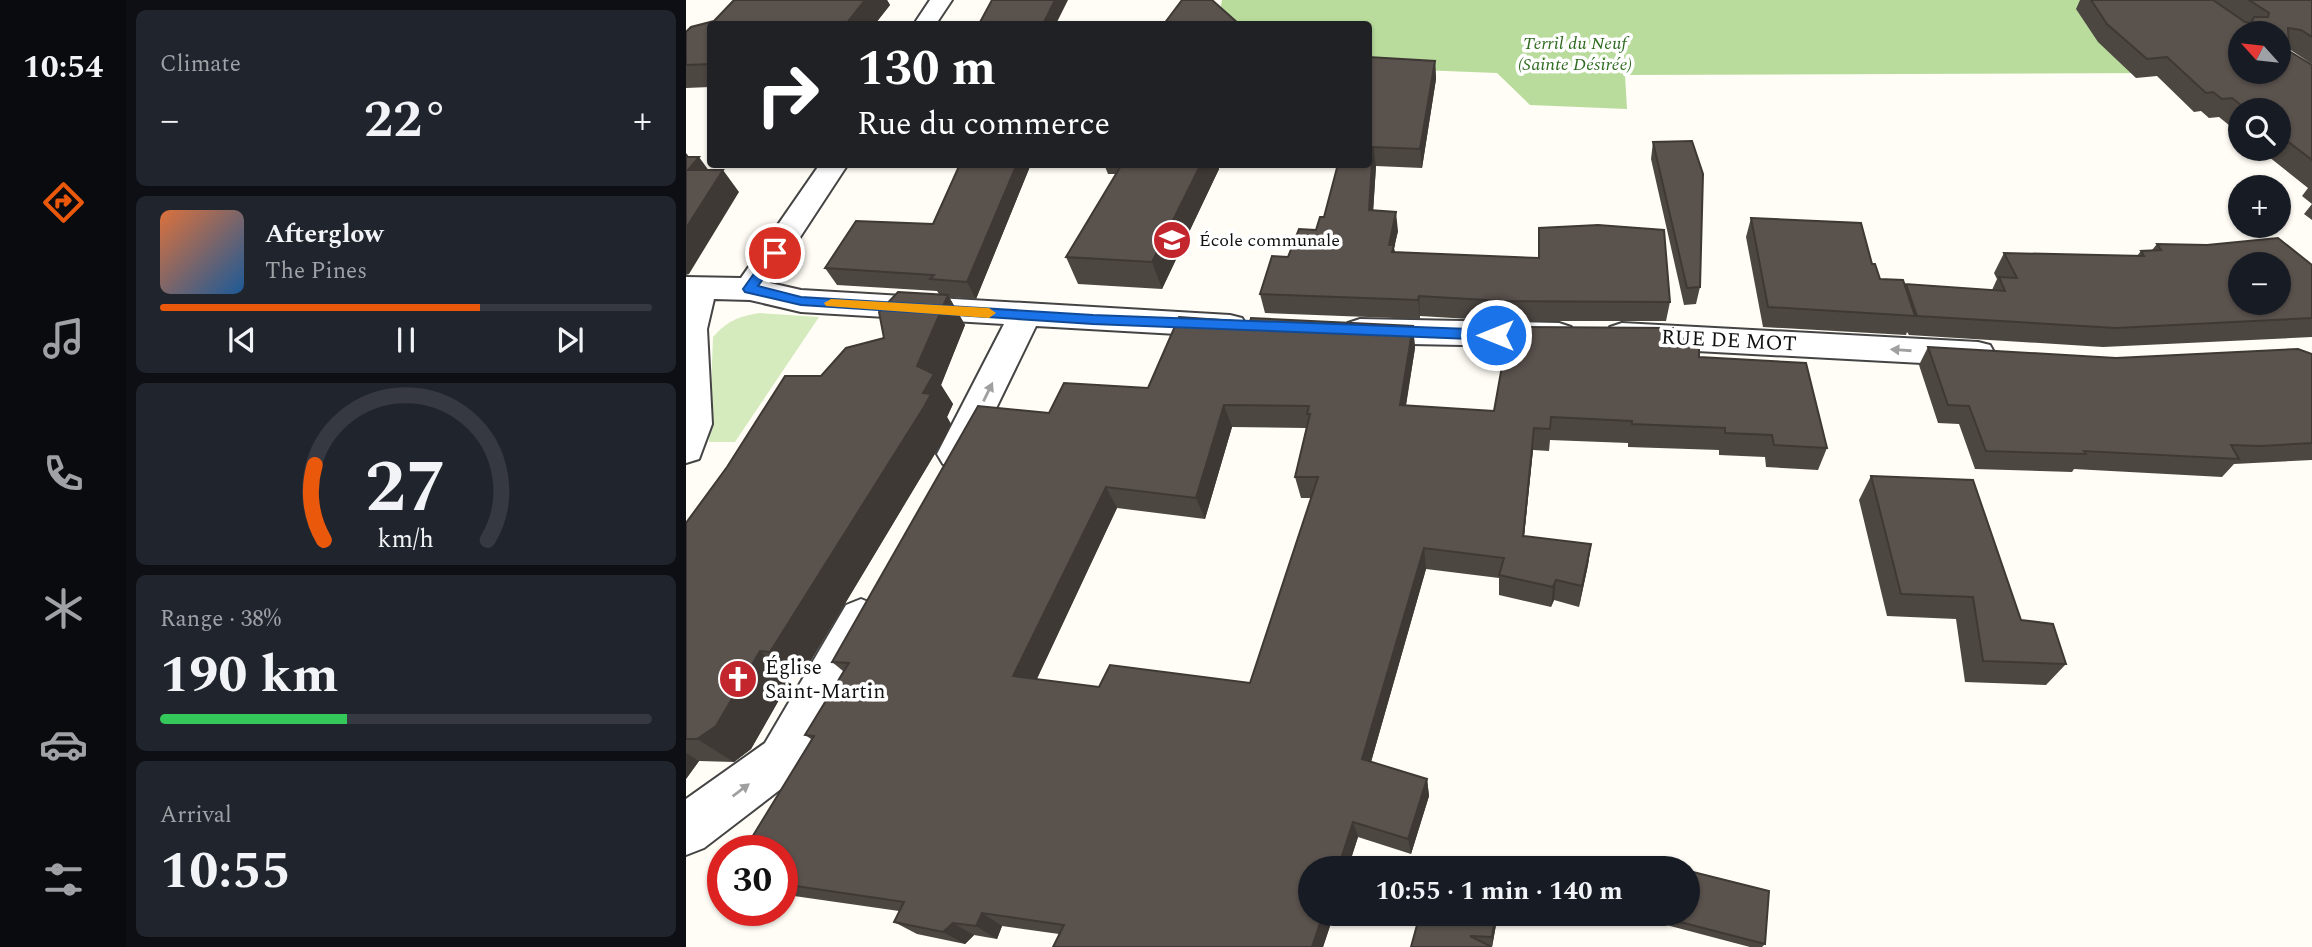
<!DOCTYPE html>
<meta charset="utf-8">
<style>
:root{--surface:#171b24;--page:#20242c;--text:#f1f3f6;--muted:#9ea1a6;--line:#363941;--accent:#ea580c}
body{margin:0;font-family:Spectral,serif;background:var(--page);color:var(--text);height:100vh;display:flex;flex-direction:column;font-size:26px;white-space:nowrap}
*{box-sizing:border-box;margin:0}
p{font-size:23px;color:var(--muted)}
.icon{flex:none;width:38px;height:38px;fill:none;stroke:currentColor;stroke-width:2;stroke-linecap:round;stroke-linejoin:round}
.map{position:relative;flex:1;overflow:hidden}
.drawer{display:flex;flex-direction:column;gap:10px;padding:10px;background:#0d0f14;width:560px}
.drawer>*{flex:none}
.hud{position:absolute;left:21px;top:21px;width:665px;height:147px;border-radius:7px;box-shadow:0 2px 5px #0004;background:#202124;color:#fff;overflow:hidden}
.needle{width:46px;rotate:297deg}
.buttons{position:absolute;left:1542px;top:21px;display:grid;gap:14px}
.buttons a{display:grid;place-items:center;width:63px;height:63px;border-radius:50%;background:var(--surface);box-shadow:0 2px 5px #0004;font-size:35px}
.speed{position:absolute;left:21px;top:835px;display:flex;gap:14px;font-size:35px;font-weight:700;text-align:center}
.speed>*{display:grid;place-content:center;width:91px;height:91px;border-radius:50%;background:var(--surface);box-shadow:0 2px 5px #0004;line-height:1}
.speed .limit{border:10px solid #d22;background:#fff;color:#111}
.pin{position:absolute;display:grid;place-items:center;width:60px;height:60px;color:#fff;margin:-30px;border:4px solid #fff;border-radius:50%;box-shadow:0 2px 7px #0007}
.me{position:absolute;width:77px;margin:-38px;rotate:270deg;stroke-linejoin:round;filter:drop-shadow(0 0 5px #0008)}
.turn{display:flex;align-items:center;gap:24px;height:147px;padding:0 35px;font-size:32px}
.turn .icon{width:91px;height:91px;stroke-width:2.5}
.turn b{display:block;font-size:49px;line-height:60px}
.big{font-size:52px;font-weight:700;line-height:1.1}
.drawer .tile{flex:1;display:flex;flex-direction:column;justify-content:center;gap:10px;min-width:0;padding:0 24px;border-radius:10px;background:var(--page)}
.drawer .dial{align-items:center;gap:0}
.dial svg{height:182px;overflow:visible;fill:none;stroke:var(--line);stroke-width:7;stroke-linecap:round;text-anchor:middle}
.dial text{fill:var(--text);stroke:none}
.song{display:flex;align-items:center;gap:21px}
.cover{width:84px;height:84px;border-radius:10px;background:linear-gradient(135deg,hsl(20 70% 55%),hsl(210 70% 35%))}
.played{height:7px;border-radius:4px;background:linear-gradient(90deg,var(--accent) 65%,var(--line) 65%)}
.keys{display:flex;justify-content:space-around;direction:ltr}
.heat{display:flex;justify-content:space-between;align-items:center;font-size:38px;direction:ltr}
.charge{height:10px;border-radius:5px;background:linear-gradient(90deg,#34c759 38%,var(--line) 0)}
.trip{position:absolute;left:612px;top:856px;width:402px;height:70px;border-radius:35px;background:var(--surface);box-shadow:0 2px 5px #0004;font-weight:700;line-height:70px;text-align:center}
main{display:flex;flex:1;min-height:0}
.tabs{display:flex;flex-direction:column;width:126px;justify-content:space-around;align-items:center;background:#090b0e;color:var(--muted)}
.tabs .icon{width:49px;height:49px}
.tabs .active{color:var(--accent)}
.tabs b{font-size:32px;color:var(--text)}
.map>svg:first-child{display:block}
.green{fill:#d5ebbd}
.forest{fill:#b9dc9c}
.lines{fill:none;stroke-linecap:round;stroke-linejoin:round}
.minor-casing{stroke:#444;stroke-width:4}
.minor{fill:#fff;fill-rule:evenodd}
.wall{fill:#4d4742;fill-rule:evenodd}
.shaded-wall{fill:#3f3936}
.building{fill:#5a524d;stroke:#3f3936;stroke-width:2;fill-rule:evenodd}
.oneway{fill:#a0a0a0}
.route{fill:#1a73e8;stroke:#114b97;stroke-width:2}
.slow{fill:#f59e0b}
.labels{text-anchor:middle;stroke-width:7;stroke-linejoin:round;paint-order:stroke}
.far-park-label{font-size:18px;font-style:italic;fill:#2f6b1f;stroke:#fff}
.far-poi-label{font-size:18px;fill:#111;stroke:#fff;text-anchor:start}
.street-label{font-size:21px;fill:#111;stroke:#fff}
.poi-label{font-size:21px;fill:#111;stroke:#fff;text-anchor:start}
</style>
<main>
<nav class="tabs">
<b>10:54</b>
<svg class="icon active" aria-label="directions" viewBox="0 0 24 24"><path d="M12 3l9 9-9 9-9-9zM9 14v-3h6M13 9l2 2-2 2"/></svg>
<svg class="icon" aria-label="music" viewBox="0 0 24 24"><path d="M9 18V5l10-2v13"/><circle cx="6" cy="18" r="3"/><circle cx="16" cy="16" r="3"/></svg>
<svg class="icon" aria-label="phone" viewBox="0 0 24 24"><path d="M5 4h4l2 5-3 2q2 4 5 5l2-3 5 2v4C11 20 4 13 5 4z"/></svg>
<svg class="icon" aria-label="climate" viewBox="0 0 24 24"><path d="M12 3v18M4 7l16 10M4 17L20 7"/></svg>
<svg class="icon" aria-label="car" viewBox="0 0 24 24"><path d="M5 17H2v-5l4-1 3-4h7l3 4 3 1v5h-3M9 17h6M6 11h13"/><circle cx="7" cy="17" r="2"/><circle cx="17" cy="17" r="2"/></svg>
<svg class="icon" aria-label="filters" viewBox="0 0 24 24"><path d="M4 7h16M4 17h16"/><circle cx="9" cy="7" r="2"/><circle cx="15" cy="17" r="2"/></svg>
</nav>
<section class="drawer">
<div class="tile"><p>Climate</p>
<div class="heat"><a>−</a><b class="big">22°</b><a>+</a></div>
</div>
<div class="tile">
<div class="song"><i class="cover"></i><div><b>Afterglow</b><p>The Pines</p></div></div>
<div class="played"></div>
<div class="keys"><svg class="icon" aria-label="previous" viewBox="0 0 24 24"><path d="M18 5L8 12l10 7zM5 5v14"/></svg><svg class="icon" aria-label="pause" viewBox="0 0 24 24"><path d="M8 5v14M16 5v14"/></svg><svg class="icon" aria-label="next" viewBox="0 0 24 24"><path d="M6 5l10 7-10 7zM19 5v14"/></svg></div>
</div>
<div class="tile dial"><svg viewBox="0 0 100 80">
<path d="M14 69A42 42 0 1 1 86 69"/>
<path d="M14 69A42 42 0 0 1 10 36" stroke="#ea580c"/>
<text x="50" y="56" font-size="32" font-weight="700">27</text>
<text x="50" y="72" font-size="11">km/h</text>
</svg></div>
<div class="tile"><p>Range · 38%</p><b class="big">190 km</b><div class="charge"></div></div>
<div class="tile"><p>Arrival</p><b class="big">10:55</b></div>
</section>
<div class="map">
<svg width="1626" height="947" viewBox="0 0 1626 947">
<rect width="100%" height="100%" fill="#fffdf5"/>
<!-- green -->
<path class="green" d="M74,313L133,317L49,442H23L27,337C41,321 53,316 74,313Z"/>
<!-- forest -->
<path class="forest" d="M536,0H1426L1467,73L939,75L941,109L844,105L811,73L683,68L682,24H531Z"/>
<g class="lines">
<defs>
<path id="minor" d="M244,0H266L250,24H228Z
M134,164H162L84,283L115,290L544,315L556,318L561,326L556,334L544,337L350,326L283,464L270,468L257,464L251,454L318,324L115,312L64,300L28,299L21,329L26,424L13,459L0,463V277L55,278Z
M674,319L873,323L885,327L890,335L885,343L873,347L674,343L662,339L657,331L662,323Z
M936,323L1292,342L1304,345L1309,354L1304,363L1292,366L936,347L924,343L919,335L924,327Z
M175,599L190,605L197,618L113,775L18,848L0,855V799L79,743L160,605Z"/>
</defs>
<!-- minor casing -->
<use href="#minor" class="minor-casing"/>
<!-- minor -->
<use href="#minor" class="minor"/>
</g>
<!-- wall -->
<path class="wall" d="M48,0H201L204,5L189,24H24V87L0,88V32L28,21Z
M1394,0H1626V64L1603,49V51L1626,65V204L1616,196L1622,188L1573,149H1592V110H1554V134L1533,117L1523,118L1515,111L1508,112L1471,76L1450,78L1412,42L1390,9Z
M682,57L749,61L750,79L736,168L690,166L687,210L712,231L708,248L709,252L852,258L853,228L984,302L980,321H816L734,316V319L579,313L574,294L602,257L630,230L638,217Z
M967,142L1014,287L1010,304L998,305L965,159Z
M274,164H345L290,299L263,297L279,325L255,385L267,404L261,417L265,424L259,437L115,677H106L65,749L48,762L13,761L0,779V523L135,376L198,338L253,294L251,291L151,285L139,268L247,224Z
M418,164H532L533,169L476,289L392,284L380,257L430,174H422Z
M1626,204V220L1618,214Z
M1065,218L1186,264L1194,279L1219,287L1220,284L1306,290L1311,279L1308,273L1318,253L1451,256L1455,251L1466,250L1471,244L1626,265V337L1417,347L1223,335L1221,332L1220,335L1077,327L1060,237Z
M564,322L727,326L729,348L720,406L808,411L988,338L1013,357L1141,448L1132,470L1080,467L1079,457L1033,455V450L942,447V443L864,440L863,451L847,450L838,536L905,544L902,565L893,607L868,600L865,607L813,595V578L740,569L685,762L741,779L743,796L725,854L672,837L662,868H625V914H648L637,947H367L373,934L316,926L311,939L288,935L279,944L231,934L208,922L213,911L101,895L96,892V850L125,739L119,735L157,671L146,662L363,413L462,388ZM546,427L620,428L609,477L615,498H625L564,683L413,687L351,679L431,508L519,519Z
M1242,347L1430,358L1626,354V460L1548,464L1536,477L1388,469L1386,472L1289,469L1273,424L1252,423L1233,365Z
M1185,476L1380,664L1360,685L1279,682L1270,619L1201,616L1173,500Z
M734,914H812L806,947H725Z
M971,914H1003L1079,944L1076,947H1064L969,922Z"/>
<!-- shaded-wall -->
<path class="shaded-wall" d="M179,0H201L204,5L189,24H160Z
M369,0H382L370,24H357Z
M749,61L750,79L736,168L734,149Z
M687,147L690,166L686,230L683,210Z
M0,153L8,163L13,157L29,179L2,170L0,162Z
M331,164H345L290,299L281,282Z
M515,164H532L533,169L476,289L466,262Z
M37,170L53,192L3,274L0,275V228Z
M710,212L712,231L708,248L710,265L703,245Z
M262,295L279,325L255,385L267,404L261,417L265,424L259,437L115,677L84,652L237,393L231,366Z
M733,296L734,316V319L732,300Z
M727,326L729,348L716,428L714,405Z
M538,405L546,427L519,519L510,498Z
M848,428L847,450L836,557L837,536Z
M420,487L431,508L343,695L327,676Z
M905,544L902,565L893,607L896,586Z
M738,548L740,569L681,776L676,759Z
M870,580L868,600L865,607L867,587Z
M74,651L106,677L65,749L48,762L11,739Z
M0,753L13,761L0,779Z
M741,779L743,796L725,854L722,839Z
M667,822L672,837L662,868H652Z
M296,913L316,926L311,939L290,926Z
M637,914H648L637,947H626Z
M810,914H812L806,947V937Z
M267,923L288,935L279,944L257,932Z"/>
<!-- building -->
<path class="building" d="M48,0H179L160,24H24V64L0,65V32L5,27L28,21Z
M306,0H369L357,24H293Z
M496,0H526L553,24H478Z
M1405,0H1527L1559,22L1565,23L1568,17H1582L1583,13L1563,0H1626V37L1615,30L1602,28L1603,51L1626,65V160L1592,134V110H1561L1546,98L1536,99L1527,92L1520,93L1481,57L1461,59L1421,24ZM1554,33H1592V72H1554Z
M682,57L749,61L734,149L687,147L683,210L710,212L703,245H708L706,252L853,258V228L912,225L978,230L984,302L816,301L733,296L732,300L574,294L586,256L602,257L613,229L630,230L634,217H638L652,164H682Z
M1006,141L1017,174L1014,287L1001,288L967,142Z
M0,157H13L2,170H37L0,228Z
M274,164H331L281,282L244,279L248,275L139,268L170,221L247,224Z
M436,164H515L466,262L380,257Z
M1065,218L1175,223L1186,264H1189L1194,279L1217,280L1229,316L1082,307Z
M1592,238L1626,265V318L1430,328L1231,316L1220,284L1319,291L1313,277L1331,278L1318,253L1458,256L1455,251L1475,250L1471,244L1521,245ZM1554,264H1592V303H1554Z
M212,292L262,295L231,366L248,374L237,393L245,394L238,407L84,652L74,651L30,726L11,739H0V523L41,467L99,376H135L160,348L198,338L193,312Z
M493,317L564,322L565,318L727,326L714,405L808,411L823,327L987,328L988,338L1013,339V357L1120,363L1141,448L1088,445L1086,435L1039,433V428L946,424V421L865,417L864,429L848,428L837,536L905,544L896,586L870,580L867,587L813,575L818,558L738,548L676,759L741,779L722,839L667,822L652,868H625V914H637L626,947H367L378,925L296,913L290,926L267,923L257,932L208,922L218,902L96,884V850H62L60,847L128,736L119,735L163,663L146,662L292,406L363,413L378,383L462,388ZM538,405L623,406L621,414H624L609,477H632L564,683L424,665L413,687L327,676L420,487L510,498Z
M1242,347L1430,358L1612,349L1626,354V443L1575,446L1545,445L1553,459L1398,451L1400,454L1300,451L1283,406L1262,405Z
M1185,476L1287,480L1335,620L1367,624L1380,664L1297,661L1287,597L1215,594Z
M750,862L772,868H748Z
M1003,871L1083,891L1079,944L971,916L972,914H1003Z
M734,914H810L806,937L784,936L804,946V947H725Z"/>
<!-- one-way arrows -->
<defs><path id="oneway-solid" d="M-6-.8H1V-3.2L6.5 0L1 3.2V.8H-6Z" transform="scale(1.75)"/></defs>
<g class="oneway">
<use href="#oneway-solid" transform="translate(1215 350) rotate(-176)"/>
<use href="#oneway-solid" transform="translate(302 392) rotate(-64)"/>
<use href="#oneway-solid" transform="translate(55 790) rotate(-37)"/>
</g>
<!-- route -->
<path class="route" d="M89,249L95,253L72,286L115,297L407,315L810,330L817,335L810,340L407,324L115,305L59,292L57,289L84,251Z"/>
<!-- slow -->
<path class="slow" d="M145,299L303,308L310,313L303,318L140,306L138,303Z"/>
<!-- icons -->
<defs>
<symbol id="school-disc" viewBox="-11 -11 22 22"><circle r="9.5" fill="#c4262e" stroke="#fff"/><path d="M0-5L7-2L0 1L-7-2ZM-4 1L0 2.5L4 1V4Q0 6-4 4Z" fill="#fff"/></symbol>
<symbol id="church-disc" viewBox="-11 -11 22 22"><circle r="9.5" fill="#c4262e" stroke="#fff"/><path d="M-1.2-6h2.4v3.5h3.3v2.4h-3.3V6h-2.4V-.1h-3.3v-2.4h3.3Z" fill="#fff"/></symbol>
</defs>
<g fill-rule="evenodd">
<use href="#school-disc" x="464" y="218" width="44" height="44"/>
<use href="#church-disc" x="30" y="657" width="44" height="44"/>
</g>
<g class="labels">
<!-- far-park labels -->
<g class="far-park-label">
<text x="889" y="49">Terril du Neuf<tspan x="889" dy="21">(Sainte Désirée)</tspan></text>
</g>
<!-- far-poi labels -->
<g class="far-poi-label">
<text x="513" y="246">École communale</text>
</g>
<!-- street labels -->
<g class="street-label">
<text transform="translate(1043 340) rotate(3)" y="7">RUE DE MOT</text>
</g>
<!-- poi labels -->
<g class="poi-label">
<text x="79" y="674">Église<tspan x="79" dy="24">Saint-Martin</tspan></text>
</g>
</g>
</svg>
<div class="buttons">
<a><svg class="needle" viewBox="-14 -14 28 28"><path d="M0-13l5 13h-10z" fill="#e53935"/><path d="M0 13l5-13h-10z" fill="#9ea1a6"/></svg></a>
<a><svg class="icon" aria-label="search" viewBox="0 0 24 24"><circle cx="10" cy="10" r="6"/><path d="M15 15l6 6"/></svg></a>
<a>+</a>
<a>−</a>
</div>
<div class="speed"><div class="limit">30</div></div>
<div class="pin" style="left:89px;top:253px;background:#d93025"><svg class="icon" aria-label="arrive" viewBox="0 0 24 24"><path d="M6 21V4h12l-3 4 3 4H6"/></svg></div>
<svg class="me" style="left:810px;top:335px" viewBox="-20 -20 40 40"><circle r="17" fill="#1a73e8" stroke="#fff" stroke-width="3"/><path d="M0-11L8 9 0 5-8 9z" fill="#fff"/></svg>
<div class="trip">10:55 · 1 min · 140 m</div>
<div class="hud">
<div class="turn"><svg class="icon" aria-label="right" viewBox="0 0 24 24"><path d="M7 20v-9h11M14 6l5 5-5 5"/></svg><div><b>130 m</b>Rue du commerce</div></div>
</div>
</div>
</main>
